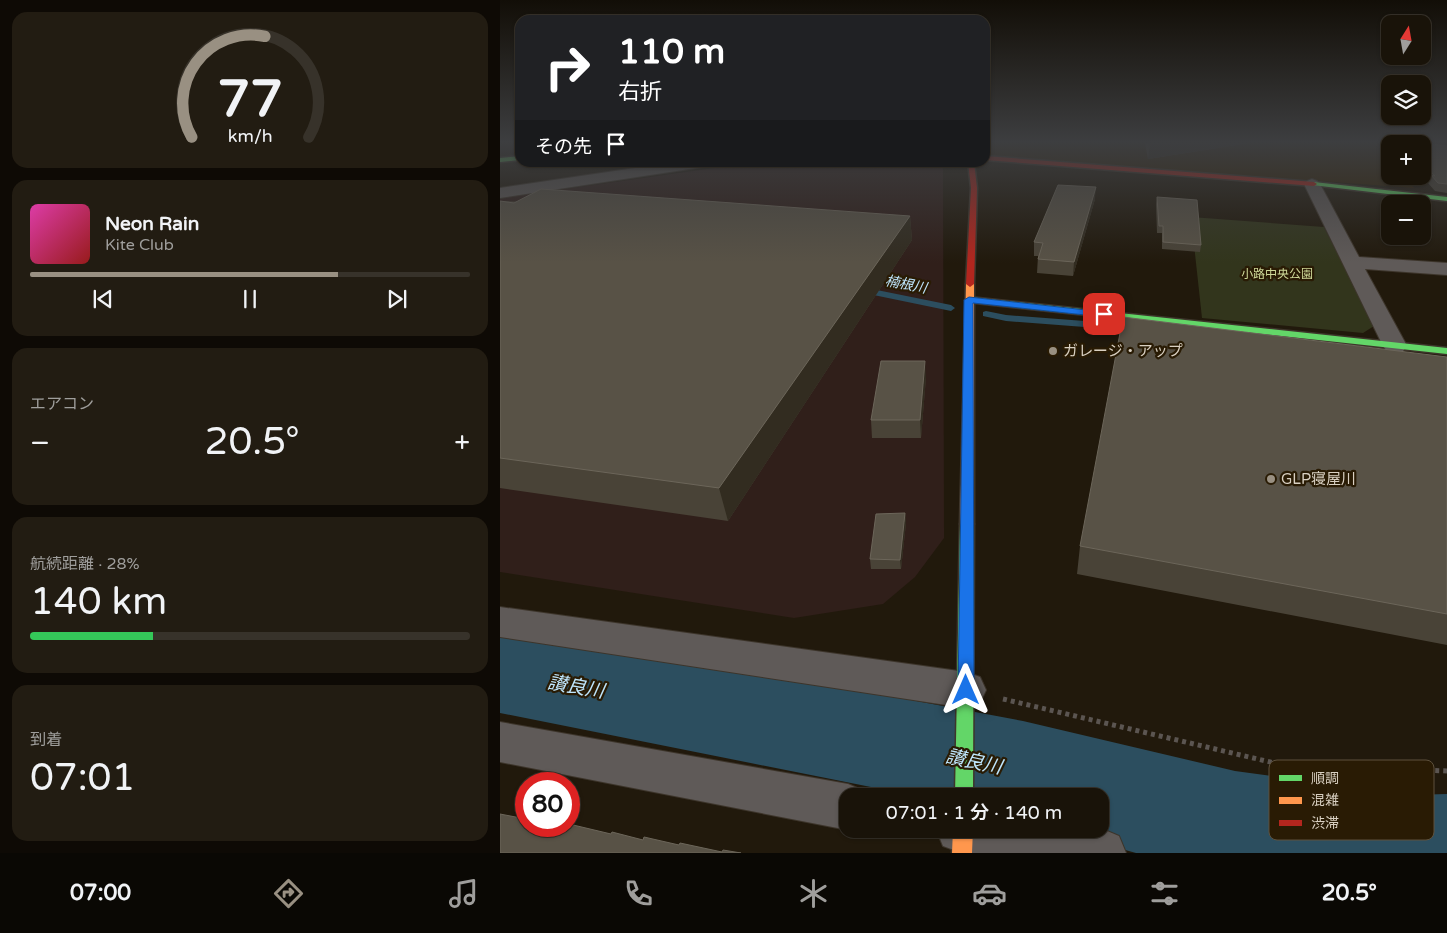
<!DOCTYPE html>
<html lang="ja">
<meta charset="utf-8">
<style>
:root{--surface:#191309;--page:#221c12;--text:#f1f3f6;--muted:#9f9e9c;--line:#37322a;--accent:#999082}
body{margin:0;font-family:"Varela Round","Noto Sans JP",sans-serif;background:var(--page);color:var(--text);height:100vh;display:flex;flex-direction:column;font-size:19px;white-space:nowrap}
*{box-sizing:border-box;margin:0}
p{font-size:16px;color:var(--muted)}
.icon{flex:none;width:28px;height:28px;fill:none;stroke:currentColor;stroke-width:2;stroke-linecap:round;stroke-linejoin:round}
.map{position:relative;flex:1;overflow:hidden}
.side{display:flex;flex-direction:column;gap:12px;padding:12px;background:#0e0a05;width:500px}
.side>*{flex:none}
.banner{position:absolute;left:15px;top:15px;width:475px;height:152px;border-radius:15px;box-shadow:0 1px 4px #0004,0 0 0 1px var(--line);background:#202124;color:#fff;overflow:hidden}
.needle{width:32px;rotate:11deg}
.buttons{position:absolute;left:881px;top:15px;display:grid;gap:10px}
.buttons a{display:grid;place-items:center;width:50px;height:50px;border-radius:10px;background:var(--surface);box-shadow:0 1px 4px #0004,0 0 0 1px var(--line);font-size:25px}
.speed{position:absolute;left:15px;top:772px;display:flex;gap:10px;font-size:25px;font-weight:700;text-align:center}
.speed>*{display:grid;place-content:center;width:65px;height:65px;border-radius:50%;background:var(--surface);box-shadow:0 1px 4px #0004,0 0 0 1px var(--line);line-height:1}
.speed .limit{border:8px solid #d22;background:#fff;color:#111}
.pin{position:absolute;display:grid;place-items:center;width:42px;height:42px;color:#fff;margin:-21px;border-radius:10px;box-shadow:0 2px 8px #0006}
.me{position:absolute;width:55px;margin:-28px;rotate:0deg;stroke-linejoin:round;filter:drop-shadow(0 0 4px #0008)}
.turn{display:flex;align-items:center;gap:18px;height:105px;padding:0 20px;font-size:22px}
.turn .icon{width:65px;height:65px;stroke-width:2.5}
.turn b{display:block;font-size:35px;line-height:42px}
.then{display:flex;align-items:center;height:48px;padding:0 20px;background:#0003;gap:10px;font-size:19px}
.big{font-size:38px;font-weight:600;line-height:1.1}
.side .tile{flex:1;display:flex;flex-direction:column;justify-content:center;gap:8px;min-width:0;padding:0 18px;border-radius:15px;background:var(--page)}
.side .dial{align-items:center;gap:0}
.dial svg{height:130px;overflow:visible;fill:none;stroke:var(--line);stroke-width:7;stroke-linecap:round;text-anchor:middle}
.dial text{fill:var(--text);stroke:none}
.song{display:flex;align-items:center;gap:15px}
.cover{width:60px;height:60px;border-radius:8px;background:linear-gradient(135deg,hsl(320 70% 55%),hsl(0 70% 35%))}
.played{height:5px;border-radius:2px;background:linear-gradient(90deg,var(--accent) 70%,var(--line) 70%)}
.keys{display:flex;justify-content:space-around;direction:ltr}
.heat{display:flex;justify-content:space-between;align-items:center;font-size:28px;direction:ltr}
.charge{height:8px;border-radius:4px;background:linear-gradient(90deg,#34c759 28%,var(--line) 0)}
.trip{position:absolute;left:339px;top:788px;width:270px;height:50px;border-radius:15px;background:var(--surface);box-shadow:0 1px 4px #0004,0 0 0 1px var(--line);font-weight:600;line-height:50px;text-align:center}
.menu{display:flex;height:80px;justify-content:space-around;align-items:center;background:#0a0804;color:var(--muted)}
.menu .icon{width:35px;height:35px}
.menu .selected{color:var(--accent)}
.menu b{font-size:22px;color:var(--text)}
main{display:flex;flex:1;min-height:0}
.map>svg:first-child{display:block}
.built{fill:#312003}
.industrial{fill:#301f1a}
.green{fill:#32351c}
.lines{fill:none;stroke-linecap:round;stroke-linejoin:round}
.stream{fill:#2c4e5f;fill-rule:evenodd}
.river{fill:#2c4e5f;fill-rule:evenodd}
.street-casing{stroke:#3d352b;stroke-width:2}
.fast-casing{stroke:#3d352b;stroke-width:3}
.slow-casing{stroke:#3d352b;stroke-width:3}
.jam-casing{stroke:#3d352b;stroke-width:3}
.path{stroke:#5b5551;stroke-width:5;stroke-dasharray:4 4;stroke-linecap:butt}
.street{fill:#5f5a58;fill-rule:evenodd}
.fast{fill:#63d668;fill-rule:evenodd}
.slow{fill:#ff974d;fill-rule:evenodd}
.jam{fill:#b3261e;fill-rule:evenodd}
.wall{fill:#494337}
.shaded-wall{fill:#322c20}
.building{fill:#585246;stroke:#6c665a}
.route{fill:#1a73e8;stroke:#114b97}
.poi-dot{fill:#999082;stroke:#291b04;stroke-width:2}
.labels{text-anchor:middle;stroke-width:4.5;stroke-linejoin:round;paint-order:stroke}
.far-park-label{font-size:12px;fill:#ced898;stroke:#291b04}
.far-water-label{font-size:14px;font-style:italic;fill:#bfe6fd;stroke:#291b04}
.poi-label{font-size:15px;fill:#d9d0c2;stroke:#291b04;text-anchor:start}
.near-water-label{font-size:19px;font-style:italic;fill:#bfe6fd;stroke:#291b04}
.key{fill:#291b04;stroke:#5e513d;stroke-width:1}
.key-label{font-size:14px;fill:#d9d0c2}
</style>
<main>
<section class="side">
<div class="tile dial"><svg viewBox="0 0 100 80">
<path d="M14 69A42 42 0 1 1 86 69"/>
<path d="M14 69A42 42 0 0 1 59 7" stroke="#999082"/>
<text x="50" y="56" font-size="32" font-weight="700">77</text>
<text x="50" y="72" font-size="11">km/h</text>
</svg></div>
<div class="tile">
<div class="song"><i class="cover"></i><div><b>Neon Rain</b><p>Kite Club</p></div></div>
<div class="played"></div>
<div class="keys"><svg class="icon" aria-label="previous" viewBox="0 0 24 24"><path d="M18 5L8 12l10 7zM5 5v14"/></svg><svg class="icon" aria-label="pause" viewBox="0 0 24 24"><path d="M8 5v14M16 5v14"/></svg><svg class="icon" aria-label="next" viewBox="0 0 24 24"><path d="M6 5l10 7-10 7zM19 5v14"/></svg></div>
</div>
<div class="tile"><p>エアコン</p>
<div class="heat"><a>−</a><b class="big">20.5°</b><a>+</a></div>
</div>
<div class="tile"><p>航続距離 · 28%</p><b class="big">140 km</b><div class="charge"></div></div>
<div class="tile"><p>到着</p><b class="big">07:01</b></div>
</section>
<div class="map">
<svg width="947" height="853" viewBox="0 0 947 853">
<rect width="100%" height="100%" fill="#21190c"/>
<!-- built -->
<path class="built" d="M488,143H881L890,156V176H905L914,188L496,157L488,154Z"/>
<!-- industrial -->
<path class="industrial" d="M250,163H443L444,538L415,577L383,604L294,618L0,572V198Z"/>
<!-- green -->
<path class="green" d="M691,217L824,227L874,326L863,333L702,318Z"/>
<g class="lines">
<!-- stream -->
<path class="stream" d="M362,287L451,305L455,308L451,311L359,292V288Z
M486,311L506,315L637,325L642,328L637,331L506,321L483,316V312Z"/>
<!-- river -->
<path class="river" d="M0,633L395,697L523,721L735,771L911,795L947,794V853H636L550,829H600V796H416L0,713Z"/>
<defs>
<path id="street" d="M887,143H901L902,144H890V147Z
M176,162H216L209,166L0,198V188Z
M812,179L817,181L820,184L859,257L947,263V275L865,269L907,346L903,351L895,353L887,351L883,346L804,184L807,181Z
M0,607L466,672L480,677L486,690L480,703L466,708L0,637Z
M0,722L348,784L364,791L367,796H348V829H351L348,830L0,762Z
M600,828L619,836L626,853H462L443,846L436,829Z"/>
<path id="fast" d="M20,156V160L0,162V158Z
M814,182L947,197V201L812,185V183Z
M469,297L947,348V354L466,302L465,300Z
M467,519L472,521L474,524L473,796H455L460,524L462,521Z"/>
<path id="slow" d="M470,281L474,284V524L472,527H462L460,524L466,284Z
M453,829H473L472,853H452Z"/>
<path id="jam" d="M485,156L814,182L817,184L814,186L485,160Z
M468,162H474L477,188L474,284L470,287L466,284L471,188Z"/>
</defs>
<!-- street casing -->
<use href="#street" class="street-casing"/>
<!-- fast casing -->
<use href="#fast" class="fast-casing"/>
<!-- slow casing -->
<use href="#slow" class="slow-casing"/>
<!-- jam casing -->
<use href="#jam" class="jam-casing"/>
<!-- path -->
<path class="path" d="M503,699L783,765L947,771"/>
<!-- street -->
<use href="#street" class="street"/>
<!-- fast -->
<use href="#fast" class="fast"/>
<!-- slow -->
<use href="#slow" class="slow"/>
<!-- jam -->
<use href="#jam" class="jam"/>
</g>
<!-- wall -->
<path class="wall" d="M645,143H749L648,159Z
M899,143H924L947,146V193L935,191L928,183L929,181L922,173V144Z
M657,197L701,245L700,252L662,249V233H657L656,204Z
M595,199L573,276L537,273L538,256H534V242Z
M0,201L410,216L412,240L228,521L0,488Z
M947,357V645L577,574L580,546Z
M426,377L421,438H372L371,420Z
M405,513L406,523L401,569H371L370,559Z"/>
<!-- shaded-wall -->
<path class="shaded-wall" d="M650,143H749L648,159Z
M596,187L595,199L573,276L574,262Z
M410,216L412,240L228,521L219,488Z
M425,361L426,377L421,438L420,420Z
M405,513L406,523L401,569L400,560Z"/>
<!-- building -->
<path class="building" d="M905,143H924L947,146V184L938,183L931,175L935,176L922,162V144Z
M558,185L596,187L574,262L538,259L543,243L534,242Z
M41,189L410,216L219,488L0,458V201L14,203Z
M657,197L697,200L701,245L663,242V226H659Z
M623,317L947,357V614L580,546Z
M381,361H425L420,420H371Z
M405,513L400,560L370,559L376,514Z
M0,814L26,819V826H69V824L111,834L112,832L143,840L144,837L179,845L180,843L222,852L223,850L241,853H0Z"/>
<!-- sky -->
<linearGradient id="sky" x2="0" y2="1"><stop stop-color="#120e07"/><stop offset="0.54" stop-color="#3d3e40"/><stop offset="1" stop-color="#3d3e40" stop-opacity="0"/></linearGradient>
<rect width="947" height="263" fill="url(#sky)"/>
<!-- route -->
<path class="route" d="M469,297L604,312L609,314L604,317L473,303L474,690L472,695L466,697L460,695L458,690L464,300Z"/>
<!-- markers -->
<g class="poi-dot">
<circle cx="553" cy="351" r="5"/>
<circle cx="771" cy="479" r="5"/>
</g>
<g class="labels">
<!-- far-park labels -->
<g class="far-park-label">
<text x="777" y="278">小路中央公園</text>
</g>
<!-- far-water labels -->
<g class="far-water-label">
<text transform="translate(406 284) rotate(11)" y="5">楠根川</text>
</g>
<!-- poi labels -->
<g class="poi-label">
<text x="563" y="356">ガレージ・アップ</text>
<text x="781" y="484">GLP寝屋川</text>
</g>
<!-- near-water labels -->
<g class="near-water-label">
<text transform="translate(76 686) rotate(10)" y="7">讃良川</text>
<text transform="translate(474 761) rotate(12)" y="7">讃良川</text>
</g>
</g>
<!-- legend -->
<rect x="769" y="760" width="165" height="80" rx="8" class="key"/>
<rect x="779" y="775" width="23" height="6" fill="#63d668"/>
<rect x="779" y="797" width="23" height="7" fill="#ff974d"/>
<rect x="779" y="820" width="23" height="6" fill="#b3261e"/>
<g class="key-label">
<text x="811" y="783">順調</text>
<text x="811" y="805">混雑</text>
<text x="811" y="828">渋滞</text>
</g>
</svg>
<div class="buttons">
<a><svg class="needle" viewBox="-14 -14 28 28"><path d="M0-13l5 13h-10z" fill="#e53935"/><path d="M0 13l5-13h-10z" fill="#9f9e9c"/></svg></a>
<a><svg class="icon" aria-label="layers" viewBox="0 0 24 24"><path d="M12 4l9 5-9 5-9-5zM3 14l9 5 9-5"/></svg></a>
<a>+</a>
<a>−</a>
</div>
<div class="speed"><div class="limit">80</div></div>
<div class="pin" style="left:604px;top:314px;background:#d93025"><svg class="icon" aria-label="arrive" viewBox="0 0 24 24"><path d="M6 21V4h12l-3 4 3 4H6"/></svg></div>
<svg class="me" style="left:466px;top:690px" viewBox="-20 -20 40 40"><path d="M0-17L14 15 0 8-14 15z" fill="#1a73e8" stroke="#fff" stroke-width="4"/></svg>
<div class="trip">07:01 · 1 分 · 140 m</div>
<div class="banner">
<div class="turn"><svg class="icon" aria-label="right" viewBox="0 0 24 24"><path d="M7 20v-9h11M14 6l5 5-5 5"/></svg><div><b>110 m</b>右折</div></div>
<div class="then">その先<svg class="icon" aria-label="arrive" viewBox="0 0 24 24"><path d="M6 21V4h12l-3 4 3 4H6"/></svg></div>
</div>
</div>
</main>
<nav class="menu">
<b>07:00</b>
<svg class="icon selected" aria-label="directions" viewBox="0 0 24 24"><path d="M12 3l9 9-9 9-9-9zM9 14v-3h6M13 9l2 2-2 2"/></svg>
<svg class="icon" aria-label="music" viewBox="0 0 24 24"><path d="M9 18V5l10-2v13"/><circle cx="6" cy="18" r="3"/><circle cx="16" cy="16" r="3"/></svg>
<svg class="icon" aria-label="phone" viewBox="0 0 24 24"><path d="M5 4h4l2 5-3 2q2 4 5 5l2-3 5 2v4C11 20 4 13 5 4z"/></svg>
<svg class="icon" aria-label="climate" viewBox="0 0 24 24"><path d="M12 3v18M4 7l16 10M4 17L20 7"/></svg>
<svg class="icon" aria-label="car" viewBox="0 0 24 24"><path d="M5 17H2v-5l4-1 3-4h7l3 4 3 1v5h-3M9 17h6M6 11h13"/><circle cx="7" cy="17" r="2"/><circle cx="17" cy="17" r="2"/></svg>
<svg class="icon" aria-label="filters" viewBox="0 0 24 24"><path d="M4 7h16M4 17h16"/><circle cx="9" cy="7" r="2"/><circle cx="15" cy="17" r="2"/></svg>
<b>20.5°</b>
</nav>
